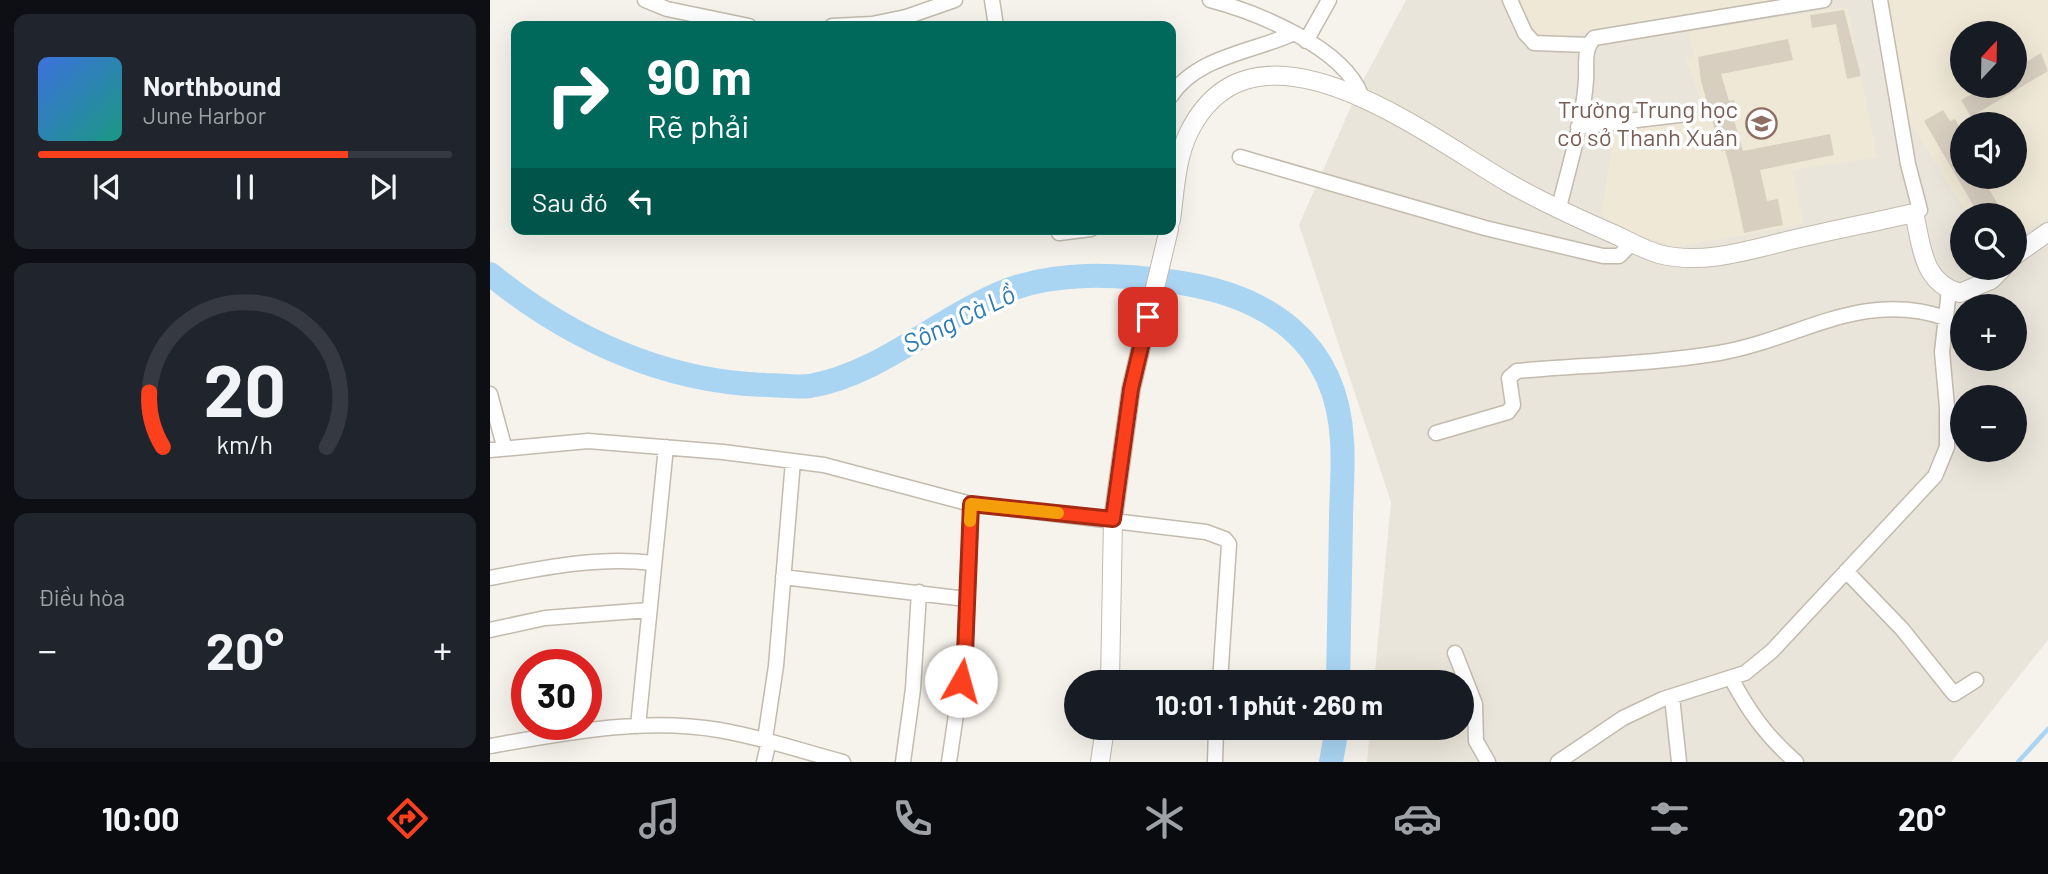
<!DOCTYPE html>
<html lang="vi">
<meta charset="utf-8">
<style>
:root{--surface:#171b24;--page:#20242c;--text:#f1f3f6;--muted:#9ea1a6;--line:#363941;--accent:#fc3f1d}
body{margin:0;font-family:Barlow,sans-serif;background:var(--page);color:var(--text);height:100vh;display:flex;flex-direction:column;font-size:26px;white-space:nowrap}
*{box-sizing:border-box;margin:0}
p{font-size:23px;color:var(--muted)}
.icon{flex:none;width:38px;height:38px;fill:none;stroke:currentColor;stroke-width:2;stroke-linecap:round;stroke-linejoin:round}
.map{position:relative;flex:1;overflow:hidden}
.details{display:flex;flex-direction:column;gap:14px;padding:14px;background:#0d0f14;width:490px}
.details>*{flex:none}
.top-card{position:absolute;left:21px;top:21px;width:665px;height:214px;border-radius:14px;box-shadow:0 7px 28px #0002;background:#00695c;color:#fff;overflow:hidden}
.needle{width:46px;rotate:22deg}
.controls{position:absolute;left:1460px;top:21px;display:grid;gap:14px}
.controls a{display:grid;place-items:center;width:77px;height:77px;border-radius:50%;background:var(--surface);box-shadow:0 7px 28px #0002;font-size:35px}
.speed{position:absolute;left:21px;top:649px;display:flex;gap:14px;font-size:35px;font-weight:700;text-align:center}
.speed>*{display:grid;place-content:center;width:91px;height:91px;border-radius:50%;background:var(--surface);box-shadow:0 7px 28px #0002;line-height:1}
.speed .limit{border:10px solid #d22;background:#fff;color:#111}
.pin{position:absolute;display:grid;place-items:center;width:60px;height:60px;color:#fff;margin:-30px;border-radius:14px;box-shadow:0 4px 10px #0006}
.me{position:absolute;width:77px;margin:-38px;rotate:7deg;stroke-linejoin:round;filter:drop-shadow(0 0 5px #0008)}
.turn{display:flex;align-items:center;gap:24px;height:147px;padding:0 21px;font-size:32px}
.turn .icon{width:91px;height:91px;stroke-width:2.5}
.turn b{display:block;font-size:49px;line-height:60px}
.then{display:flex;align-items:center;height:66px;padding:0 21px;background:#0003;gap:14px;font-size:26px}
.big{font-size:52px;font-weight:700;line-height:1.1}
.details .widget{flex:1;display:flex;flex-direction:column;justify-content:center;gap:10px;min-width:0;padding:0 24px;border-radius:14px;background:var(--page)}
.details .dial{align-items:center;gap:0}
.dial svg{height:182px;overflow:visible;fill:none;stroke:var(--line);stroke-width:7;stroke-linecap:round;text-anchor:middle}
.dial text{fill:var(--text);stroke:none}
.song{display:flex;align-items:center;gap:21px}
.cover{width:84px;height:84px;border-radius:10px;background:linear-gradient(135deg,hsl(220 70% 55%),hsl(170 70% 35%))}
.played{height:7px;border-radius:4px;background:linear-gradient(90deg,var(--accent) 75%,var(--line) 75%)}
.keys{display:flex;justify-content:space-around;direction:ltr}
.heat{display:flex;justify-content:space-between;align-items:center;font-size:38px;direction:ltr}
.trip{position:absolute;left:574px;top:670px;width:410px;height:70px;border-radius:35px;background:var(--surface);box-shadow:0 7px 28px #0002;font-weight:700;line-height:70px;text-align:center}
.tabs{display:flex;height:112px;justify-content:space-around;align-items:center;background:#090b0e;color:var(--muted)}
.tabs .icon{width:49px;height:49px}
.tabs .current{color:var(--accent)}
.tabs b{font-size:32px;color:var(--text)}
main{display:flex;flex:1;min-height:0}
.map>svg:first-child{display:block}
.residential{fill:#eae5da;fill-rule:evenodd}
.education{fill:#efe8d6;fill-rule:evenodd}
.lines{fill:none;stroke-linecap:round;stroke-linejoin:round}
.stream{stroke:#a9d4f2;stroke-width:4.5}
.river{stroke:#a9d4f2;stroke-width:24}
.building{fill:#d8cfc1}
.minor-casing{stroke:#c2bbae;stroke-width:17}
.tertiary-casing{stroke:#c2bbae;stroke-width:20}
.minor{stroke:#fff;stroke-width:14}
.tertiary{stroke:#fff;stroke-width:18}
.route-casing{stroke:#a42913;stroke-width:18}
.route{stroke:#fc3f1d;stroke-width:12}
.slow{stroke:#f59e0b;stroke-width:12}
.labels{text-anchor:middle;stroke-width:7;stroke-linejoin:round;paint-order:stroke}
.education-label{font-size:24px;fill:#785e54;stroke:#fff;text-anchor:end}
.water-label{font-size:26px;font-style:italic;fill:#2e7ab2;stroke:#fff}
</style>
<main>
<section class="details">
<div class="widget">
<div class="song"><i class="cover"></i><div><b>Northbound</b><p>June Harbor</p></div></div>
<div class="played"></div>
<div class="keys"><svg class="icon" aria-label="previous" viewBox="0 0 24 24"><path d="M18 5L8 12l10 7zM5 5v14"/></svg><svg class="icon" aria-label="pause" viewBox="0 0 24 24"><path d="M8 5v14M16 5v14"/></svg><svg class="icon" aria-label="next" viewBox="0 0 24 24"><path d="M6 5l10 7-10 7zM19 5v14"/></svg></div>
</div>
<div class="widget dial"><svg viewBox="0 0 100 80">
<path d="M14 69A42 42 0 1 1 86 69"/>
<path d="M14 69A42 42 0 0 1 8 45" stroke="#fc3f1d"/>
<text x="50" y="56" font-size="32" font-weight="700">20</text>
<text x="50" y="72" font-size="11">km/h</text>
</svg></div>
<div class="widget"><p>Điều hòa</p>
<div class="heat"><a>−</a><b class="big">20°</b><a>+</a></div>
</div>
</section>
<div class="map">
<svg width="1558" height="762" viewBox="0 0 1558 762">
<rect width="100%" height="100%" fill="#f6f3ec"/>
<!-- residential -->
<path class="residential" d="M916,0H1435L1472,86H1524L1558,32V640L1461,762H877L880,728H971V682H884L901,502L809,225L869,88ZM1472,124H1524V177H1472ZM1472,215H1524V268H1472ZM1472,306H1524V359H1472ZM1472,397H1524V450H1472Z"/>
<!-- education -->
<path class="education" d="M1030,0H1286L1050,40Z
M1398,0H1558V218L1524,238V215H1478L1418,119ZM1472,33H1524V86H1472ZM1472,124H1524V177H1472Z
M1357,7L1387,157L1302,170L1314,224L1187,247L1144,234L1111,215L1125,128L1198,121L1215,110L1196,60L1204,55L1198,32Z"/>
<g class="lines">
<!-- stream -->
<path class="stream" d="M1528,762L1558,729"/>
<!-- river -->
<path class="river" d="M0,274C79,338 173,382 276,385C290,385 306,388 320,386C389,374 445,321 508,294C563,270 628,274 685,282C777,295 847,341 852,441C854,467 851,495 851,521C850,575 849,629 848,682
M841,762L847,728"/>
</g>
<!-- building -->
<path class="building" d="M1354,10L1371,76L1357,79L1346,24L1322,28L1320,15Z
M1298,39L1303,60L1231,74L1239,101L1244,100L1249,118L1244,120L1253,151L1340,134L1344,155L1270,170L1277,201L1288,199L1293,225L1254,233L1242,176L1235,150L1231,151L1211,81L1208,57Z
M1551,53L1558,71L1481,117L1471,100L1496,86H1524V69Z
M1453,110L1460,121L1465,119L1472,131L1467,134L1472,142V177H1492L1514,215H1489L1434,121Z"/>
<g class="lines">
<defs>
<path id="minor" d="M155,0L177,9L259,26
M502,0L506,26
M720,0C766,12 853,47 871,95
M1020,0L1035,33L1044,43L1098,45
M1390,0L1418,164L1430,210L1424,213
M342,26L382,24L416,17L465,0
M816,41L839,0
M681,96C706,57 762,52 802,34
M1088,127L1197,114
M750,157L995,228L1113,256H1129L1142,243
M1069,208C1079,166 1093,123 1096,80C1097,64 1093,51 1104,38L1334,0
M568,229L569,233L601,229
M0,394L14,446
M946,433L1018,412L1023,405L1019,378L1027,371C1093,365 1164,364 1229,353C1310,339 1371,289 1456,318
M0,450L98,441L233,452L334,465L481,504L716,532L735,539L739,544L730,682
M1356,571L1412,629L1464,694L1486,680
M293,577L476,599
M0,578C52,568 109,556 163,563
M0,630L55,618L159,610
M965,653L985,704L986,741L998,762
M1241,678C1259,712 1277,737 1306,762
M1182,697L1189,762
M148,726L176,447
M275,739L286,666L303,461
M0,746C74,733 153,717 229,730C271,737 311,751 353,762
M274,762L279,741
M413,762L423,689L429,592
M459,762L475,654L481,504
M725,762L726,728
M1068,762L1133,718L1173,699L1255,673L1282,651L1445,476L1457,447V407L1452,352L1459,290"/>
<path id="tertiary" d="M681,220C685,190 686,159 699,132C765,0 936,135 1017,182C1052,202 1089,219 1126,235C1140,242 1155,250 1169,254C1214,266 1262,249 1305,239C1344,230 1384,222 1424,213C1432,246 1432,283 1470,293L1501,280L1513,268
M1524,256L1558,232
M620,682L623,519L641,389L679,229
M610,762L615,728"/>
</defs>
<!-- minor casing -->
<use href="#minor" class="minor-casing"/>
<!-- tertiary casing -->
<use href="#tertiary" class="tertiary-casing"/>
<!-- minor -->
<use href="#minor" class="minor"/>
<!-- tertiary -->
<use href="#tertiary" class="tertiary"/>
</g>
<g class="lines">
<defs>
<path id="route" d="M471,681L475,654L481,504L623,519L641,389L658,317"/>
</defs>
<!-- route casing -->
<use href="#route" class="route-casing"/>
<!-- route -->
<use href="#route" class="route"/>
<!-- slow -->
<path class="slow" d="M480,521L481,504L568,513"/>
</g>
<!-- icons -->
<defs>
<symbol id="school-ring" viewBox="-11 -11 22 22"><circle r="9.5" fill="#fff" stroke="#8d6e63" stroke-width="1.5"/><path d="M0-5L7-2L0 1L-7-2ZM-4 1L0 2.5L4 1V4Q0 6-4 4Z" fill="#8d6e63"/></symbol>
</defs>
<g fill-rule="evenodd">
<use href="#school-ring" x="1254" y="106" width="35" height="35"/>
</g>
<g class="labels">
<!-- education labels -->
<g class="education-label">
<text x="1248" y="118">Trường Trung học<tspan x="1248" dy="28">cơ sở Thanh Xuân</tspan></text>
</g>
<!-- water labels -->
<g class="water-label">
<text transform="translate(469 319) rotate(-26)" y="9">Sông Cà Lồ</text>
</g>
</g>
</svg>
<div class="controls">
<a><svg class="needle" viewBox="-14 -14 28 28"><path d="M0-13l5 13h-10z" fill="#e53935"/><path d="M0 13l5-13h-10z" fill="#9ea1a6"/></svg></a>
<a><svg class="icon" aria-label="sound" viewBox="0 0 24 24"><path d="M4 9h4l5-4v14l-5-4H4zM17 9q2 3 0 6"/></svg></a>
<a><svg class="icon" aria-label="search" viewBox="0 0 24 24"><circle cx="10" cy="10" r="6"/><path d="M15 15l6 6"/></svg></a>
<a>+</a>
<a>−</a>
</div>
<div class="speed"><div class="limit">30</div></div>
<div class="pin" style="left:658px;top:317px;background:#d93025"><svg class="icon" aria-label="arrive" viewBox="0 0 24 24"><path d="M6 21V4h12l-3 4 3 4H6"/></svg></div>
<svg class="me" style="left:471px;top:681px" viewBox="-20 -20 40 40"><circle r="19" fill="#fff"/><path d="M0-13L10 11 0 6-10 11z" fill="#fc3f1d"/></svg>
<div class="trip">10:01 · 1 phút · 260 m</div>
<div class="top-card">
<div class="turn"><svg class="icon" aria-label="right" viewBox="0 0 24 24"><path d="M7 20v-9h11M14 6l5 5-5 5"/></svg><div><b>90 m</b>Rẽ phải</div></div>
<div class="then">Sau đó<svg class="icon" aria-label="left" viewBox="0 0 24 24"><path d="M17 20v-9H6M10 6l-5 5 5 5"/></svg></div>
</div>
</div>
</main>
<nav class="tabs">
<b>10:00</b>
<svg class="icon current" aria-label="directions" viewBox="0 0 24 24"><path d="M12 3l9 9-9 9-9-9zM9 14v-3h6M13 9l2 2-2 2"/></svg>
<svg class="icon" aria-label="music" viewBox="0 0 24 24"><path d="M9 18V5l10-2v13"/><circle cx="6" cy="18" r="3"/><circle cx="16" cy="16" r="3"/></svg>
<svg class="icon" aria-label="phone" viewBox="0 0 24 24"><path d="M5 4h4l2 5-3 2q2 4 5 5l2-3 5 2v4C11 20 4 13 5 4z"/></svg>
<svg class="icon" aria-label="climate" viewBox="0 0 24 24"><path d="M12 3v18M4 7l16 10M4 17L20 7"/></svg>
<svg class="icon" aria-label="car" viewBox="0 0 24 24"><path d="M5 17H2v-5l4-1 3-4h7l3 4 3 1v5h-3M9 17h6M6 11h13"/><circle cx="7" cy="17" r="2"/><circle cx="17" cy="17" r="2"/></svg>
<svg class="icon" aria-label="filters" viewBox="0 0 24 24"><path d="M4 7h16M4 17h16"/><circle cx="9" cy="7" r="2"/><circle cx="15" cy="17" r="2"/></svg>
<b>20°</b>
</nav>
